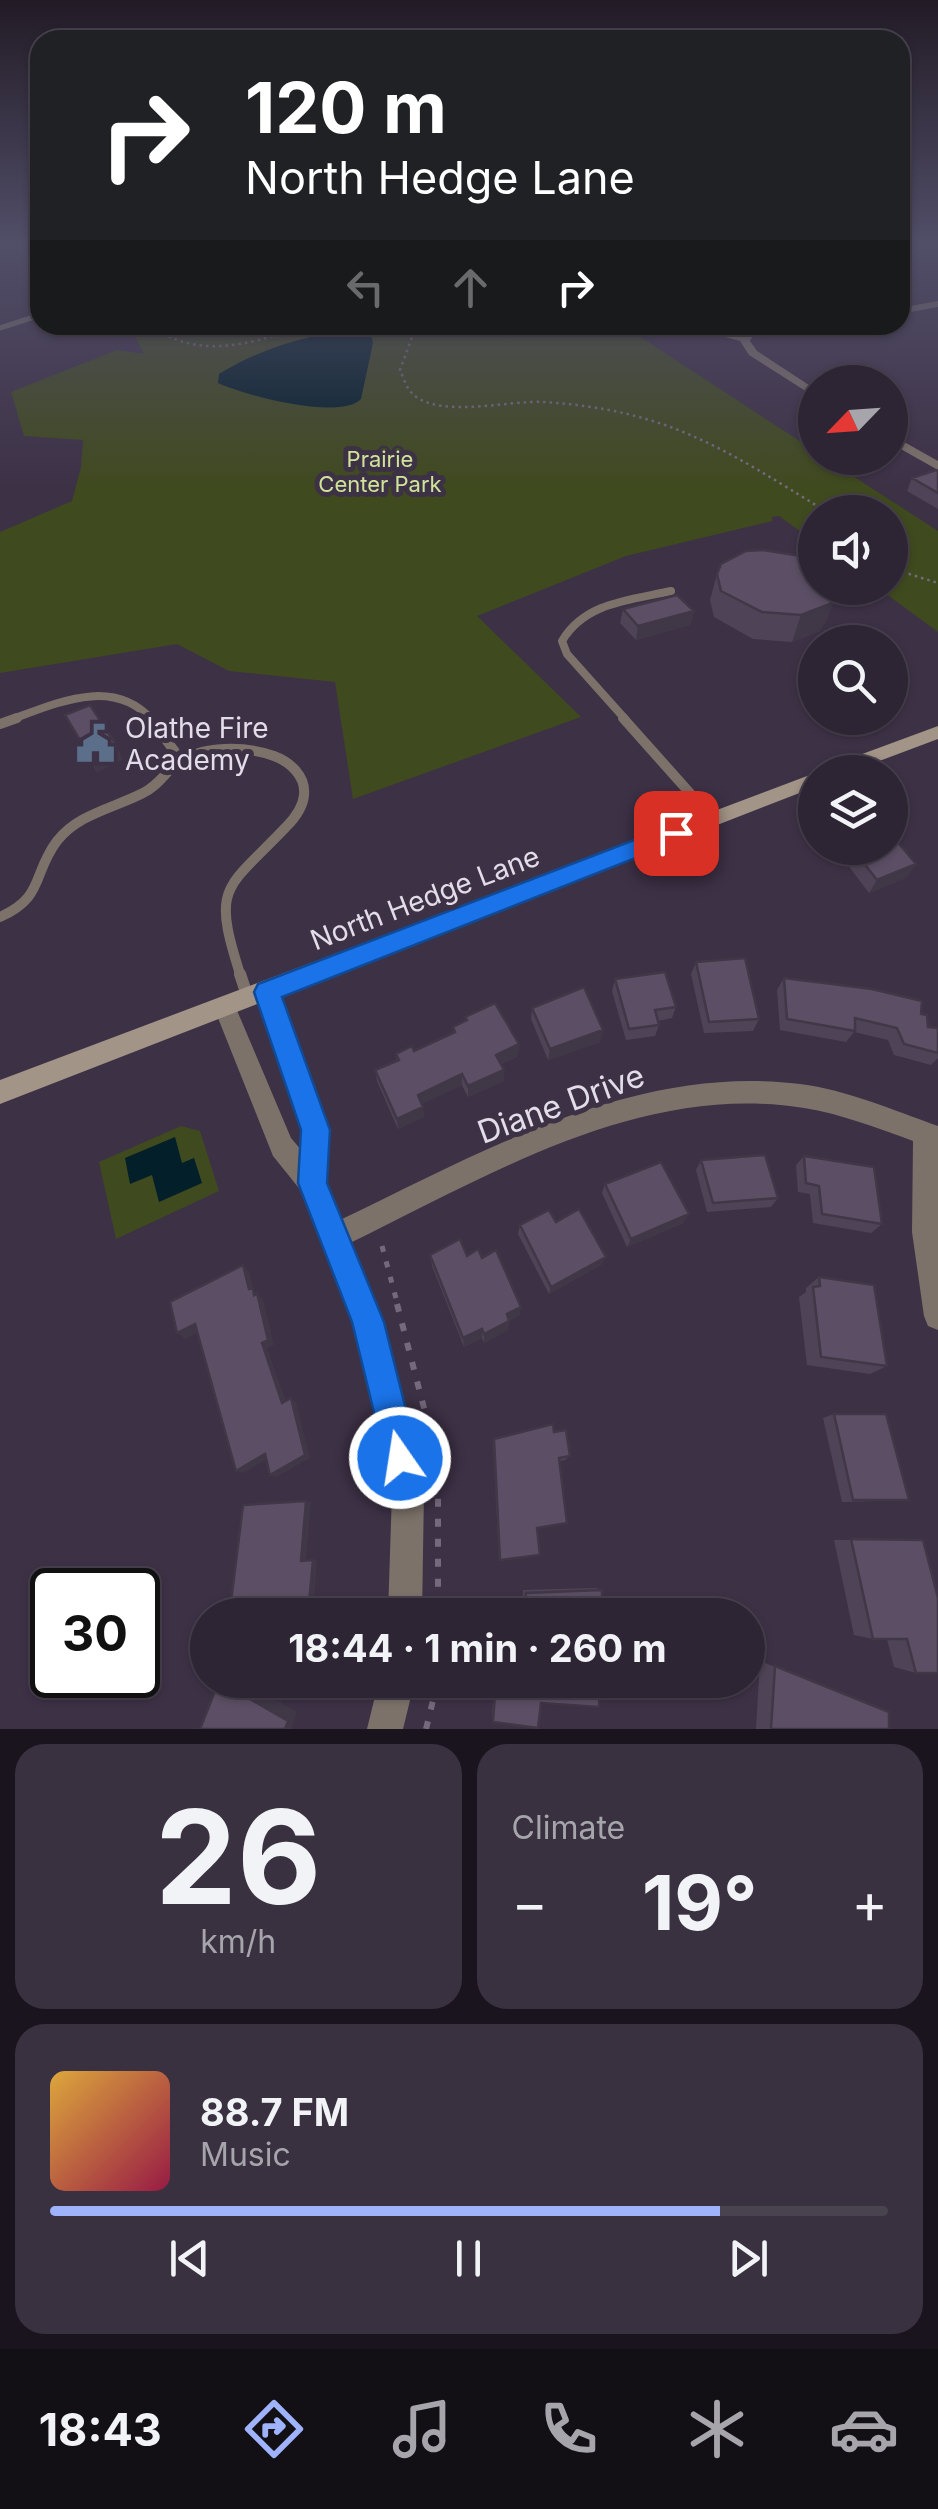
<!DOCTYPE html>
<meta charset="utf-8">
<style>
:root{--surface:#2e2534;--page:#3a3140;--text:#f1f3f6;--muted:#a7a5ac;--line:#49424f;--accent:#9fb3fd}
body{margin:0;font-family:Inter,sans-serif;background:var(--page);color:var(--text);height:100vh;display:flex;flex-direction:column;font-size:38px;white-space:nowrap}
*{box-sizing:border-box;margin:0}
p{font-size:32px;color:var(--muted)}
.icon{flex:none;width:55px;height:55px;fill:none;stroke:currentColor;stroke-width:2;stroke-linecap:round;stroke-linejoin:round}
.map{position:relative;height:1729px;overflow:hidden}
.panel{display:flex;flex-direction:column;gap:15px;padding:15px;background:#19141d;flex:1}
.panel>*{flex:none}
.top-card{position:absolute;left:30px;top:30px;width:880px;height:305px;border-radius:30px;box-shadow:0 2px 8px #0004,0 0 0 2px var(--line);background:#202124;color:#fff;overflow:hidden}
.needle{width:65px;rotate:245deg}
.buttons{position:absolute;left:798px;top:365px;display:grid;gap:20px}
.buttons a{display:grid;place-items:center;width:110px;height:110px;border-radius:50%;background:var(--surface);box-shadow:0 2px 8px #0004,0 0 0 2px var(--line);font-size:50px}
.speed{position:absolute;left:30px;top:1568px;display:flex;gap:20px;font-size:50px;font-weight:700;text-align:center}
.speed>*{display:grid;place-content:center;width:130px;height:130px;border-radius:50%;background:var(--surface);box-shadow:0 2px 8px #0004,0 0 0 2px var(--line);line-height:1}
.speed .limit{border:5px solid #111;border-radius:15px;background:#fff;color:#111}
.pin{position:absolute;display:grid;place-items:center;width:85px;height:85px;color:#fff;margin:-42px;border-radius:20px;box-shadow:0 5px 15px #0006}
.me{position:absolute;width:110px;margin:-55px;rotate:347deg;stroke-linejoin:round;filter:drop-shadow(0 0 8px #0008)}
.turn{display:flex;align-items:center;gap:35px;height:210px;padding:0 50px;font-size:45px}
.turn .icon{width:130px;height:130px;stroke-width:2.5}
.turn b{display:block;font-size:70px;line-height:85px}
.lanes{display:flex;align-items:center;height:95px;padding:0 50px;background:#0003;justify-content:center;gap:50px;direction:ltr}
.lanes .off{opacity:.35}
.big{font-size:75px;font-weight:700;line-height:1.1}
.panel .widget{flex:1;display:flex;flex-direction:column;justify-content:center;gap:15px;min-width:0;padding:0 35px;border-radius:30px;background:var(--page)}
.panel .dial{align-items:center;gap:0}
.dial b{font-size:130px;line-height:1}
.song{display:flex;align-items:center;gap:30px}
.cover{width:120px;height:120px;border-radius:15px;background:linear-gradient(135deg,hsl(40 70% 55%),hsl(340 70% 35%))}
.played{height:10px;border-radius:5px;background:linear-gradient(90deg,var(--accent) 80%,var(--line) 80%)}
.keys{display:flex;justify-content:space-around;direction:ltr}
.heat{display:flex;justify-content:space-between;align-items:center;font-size:55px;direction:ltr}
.panel .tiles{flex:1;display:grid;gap:15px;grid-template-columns:1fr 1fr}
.widget:last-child{grid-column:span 2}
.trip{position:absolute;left:190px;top:1598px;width:575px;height:100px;border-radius:50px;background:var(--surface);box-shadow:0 2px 8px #0004,0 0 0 2px var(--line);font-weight:700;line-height:100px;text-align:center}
.dock{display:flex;height:160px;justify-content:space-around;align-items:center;background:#120f15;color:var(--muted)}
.dock .icon{width:70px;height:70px}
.dock .current{color:var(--accent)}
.dock b{font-size:45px;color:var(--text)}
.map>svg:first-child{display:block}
.green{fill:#404a1f}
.water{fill:#021f2a}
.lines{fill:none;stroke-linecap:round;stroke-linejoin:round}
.path-far2{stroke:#756a7d;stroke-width:2.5;stroke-dasharray:2.5 4;stroke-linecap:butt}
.path-far1{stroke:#756a7d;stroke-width:5;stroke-dasharray:6 10;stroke-linecap:butt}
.path{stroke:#756a7d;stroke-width:6;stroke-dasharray:8 12;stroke-linecap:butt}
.lane-far3{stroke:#7c726a;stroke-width:5}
.lane-far2{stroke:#7c726a;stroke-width:8}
.lane-far1{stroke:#7c726a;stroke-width:10}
.lane{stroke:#7c726a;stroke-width:12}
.street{fill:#7c726a;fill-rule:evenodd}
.secondary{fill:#a29486;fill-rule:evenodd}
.wall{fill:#4f4457}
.shaded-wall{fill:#403747}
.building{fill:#5c4f65;stroke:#403747;stroke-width:2.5}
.route{fill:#1a73e8;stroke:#114b97;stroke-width:2.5}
.labels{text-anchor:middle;stroke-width:10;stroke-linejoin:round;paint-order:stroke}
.far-park-label{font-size:22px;fill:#d0e399;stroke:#3d3146}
.poi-label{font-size:28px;fill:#e3dce9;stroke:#3d3146;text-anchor:start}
.street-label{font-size:28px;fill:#e3dce9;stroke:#3d3146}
.near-street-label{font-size:32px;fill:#e3dce9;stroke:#3d3146}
</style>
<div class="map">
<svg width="938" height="1729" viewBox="0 0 938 1729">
<rect width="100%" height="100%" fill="#3d3146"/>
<!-- green -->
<path class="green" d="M129,325H622L815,451V458H825L938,531V632L878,588H890V512H815V542L779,516L772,517V521L626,556L477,616L581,717L353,799L335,682L229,671L177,644L0,673V532L72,501L81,467L83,440L24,436L11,392L117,350L144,354Z
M181,1126L200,1131L219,1191L116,1239L99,1162Z"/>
<!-- water -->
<path class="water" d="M370,331L373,343L361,399C339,421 244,395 218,383L219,374C263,347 318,330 370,331Z
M175,1137L182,1163L194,1158L202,1183L159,1202L152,1175L130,1184L125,1158Z"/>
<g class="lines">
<!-- path-far2 -->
<path class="path-far2" d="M164,325L166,335C213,359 262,339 310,325
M409,325L412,337L400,370C404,379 407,390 415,396C444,418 510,400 544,402C669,410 726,450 827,512
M890,568L938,583"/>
<!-- path-far1 -->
<path class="path-far1" d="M382,1246L398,1306"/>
<!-- path -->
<path class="path" d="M397,1304L438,1462V1615
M426,1729L438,1680"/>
<!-- lane-far3 -->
<path class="lane-far3" d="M0,328L40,315"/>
<!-- lane-far2 -->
<path class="lane-far2" d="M10,720C57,703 113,676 152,720
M626,720L567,654L562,641C585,602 631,600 671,591"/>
<!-- lane-far1 -->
<path class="lane-far1" d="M150,718L181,760
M623,718L713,819
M0,724L17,718
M0,917C45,897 32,874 57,841C78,814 114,808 143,793C158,786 165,773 177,763C202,745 246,746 274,756C290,762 306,776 304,795C303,808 295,818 286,827C225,891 211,884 241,977"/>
<!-- lane -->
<path class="lane" d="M240,974L248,998"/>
<!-- street -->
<path class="street" d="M938,301V307L900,314V308Z
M715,325H758L750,341L757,351L815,389V397L749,355L740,341L703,331ZM719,330H720L744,333L743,336Z
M795,325L823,328L842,325L824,334Z
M890,434L938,461V470L890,443Z
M267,981L275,984L278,991L329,1130L325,1183L340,1220C484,1151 634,1064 800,1084C847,1090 893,1110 938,1126V1330L928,1326L924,1316L912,1232L913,1141C878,1128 841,1114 804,1108C641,1082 490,1175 350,1243L382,1321L424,1492L422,1615H388L392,1492L354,1321L302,1192L273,1156L214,1008L217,1001L225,998L233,1001L291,1138L302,1151L303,1130L256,991L259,984Z
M379,1680H415L403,1729H367Z"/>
<!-- secondary -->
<path class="secondary" d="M938,726V739L850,772H824L827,767Z
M815,773V787L0,1104V1080Z"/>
</g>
<!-- wall -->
<path class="wall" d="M938,471V509L907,491L912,478Z
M717,574L836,595L826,621L820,631L792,642L753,639L714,617L710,600Z
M623,609L694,611L690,625L636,640L620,623Z
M65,715L123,759L97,772Z
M841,848H890L916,864L907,877L869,893L838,852Z
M696,962L759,1019L753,1031L704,1033L691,974Z
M784,978L921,1014L928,1027L938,1028V1058L931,1065L894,1055L888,1040L854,1032L846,1042L780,1030L777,990Z
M615,979L676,1007L672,1018L658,1021L659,1025L655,1036L626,1040L612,991Z
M532,1008L600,1042L548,1060L531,1019Z
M465,1017L519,1044L518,1056L501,1064L504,1070V1081L468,1097L462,1085L422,1104L424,1117L398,1129L377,1081L375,1070L397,1060L396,1054L414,1051L453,1033V1027L465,1021Z
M804,1156L882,1224L871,1233L813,1223L810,1194L798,1192L796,1165Z
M701,1160L778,1198L771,1207L707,1212L696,1170Z
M605,1184L683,1223L627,1247L602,1193Z
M520,1225L602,1264L549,1294L518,1234Z
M430,1255L482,1258L521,1307L519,1316L509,1321L508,1330L484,1343L482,1338L464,1347L432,1266Z
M819,1277L887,1366L870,1374L807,1365L799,1297L806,1292V1288Z
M834,1414L909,1500L842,1502L823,1418Z
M554,1432L570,1456L565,1460L560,1461L537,1528L500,1560H499L493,1443L494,1439Z
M834,1540H923L916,1673L894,1667L887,1639H873L854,1635Z
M596,1588L602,1590V1615H522L523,1590Z
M760,1661L889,1712V1729H756Z
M495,1680H600L493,1722L492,1713Z"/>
<!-- shaded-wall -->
<path class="shaded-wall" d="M836,595L826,621L820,631L792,642L801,615Z
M694,611L690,625L636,640L638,626Z
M117,746L123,759L97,772L91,759Z
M916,864L907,877L869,893L877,880Z
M603,1030L600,1042L548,1060L550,1049Z
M519,1044L518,1056L495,1066L496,1055Z
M504,1070V1081L468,1097V1086Z
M462,1074V1085L419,1106L418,1095Z
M423,1107L424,1117L398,1129L397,1119Z
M689,1214L683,1223L627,1247L631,1239Z
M606,1257L602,1264L549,1294L551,1287Z
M243,1265L249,1272L253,1288L263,1300L274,1345L267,1348L288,1407L282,1403L262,1343Z
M521,1307L519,1316L509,1321L508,1330L484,1343V1334L507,1314Z
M195,1324L203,1330L185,1339L177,1333Z
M482,1329V1338L464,1347L463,1338Z
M291,1398L296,1402L310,1458L276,1477L270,1475Z
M265,1454L271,1457L243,1473L236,1471Z
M306,1501L311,1502L306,1561H301Z
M313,1560H317L313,1612L309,1615H304Z
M242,1680L297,1712L291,1729H285L219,1681Z"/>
<!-- building -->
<path class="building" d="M936,470L938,471V493L912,478Z
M763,550L801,556L815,563V588H836V595L830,604L801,615L762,612L721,591L717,574L721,564L746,551Z
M677,595L694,611L638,626L623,609Z
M90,705L117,746L91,759L65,715Z
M890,833L916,864L877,880L852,848H890Z
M745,958L759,1019L709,1022L696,962Z
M665,972L676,1007L655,1010L659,1025L629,1029L615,979Z
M784,978L872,989L922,1001L921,1014L927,1015L928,1027L938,1028V1053L904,1044L897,1028L855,1018V1031L787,1019Z
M584,987L603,1030L550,1049L532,1008Z
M495,1003L519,1044L496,1055L504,1070L468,1086L462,1074L418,1095L423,1107L397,1119L375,1070L399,1060L396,1054L412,1046L414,1051L455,1032L453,1027L467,1020L465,1017Z
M765,1155L778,1198L713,1203L701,1160Z
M804,1156L874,1167L882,1224L822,1214L819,1186L806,1183Z
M661,1162L689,1214L631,1239L605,1184Z
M579,1209L606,1257L551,1287L520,1225L549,1210L556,1222Z
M460,1239L467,1256L478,1249L482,1258L496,1250L521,1307L507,1314L509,1321L484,1334L482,1329L463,1338L430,1255Z
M243,1265L249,1289L253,1288L254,1295L257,1293L268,1340L262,1343L282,1403L291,1398L305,1455L270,1475L265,1454L236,1471L195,1324L177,1333L170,1302Z
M819,1277L874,1285L887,1366L821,1357L813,1287L820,1286Z
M834,1414H886L909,1500H853Z
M553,1424L554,1432L566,1430L570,1456L559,1458L567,1523L537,1528L540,1555L500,1560L494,1439Z
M306,1501L301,1561L313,1560L308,1614L262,1615L263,1607L230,1610L243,1505Z
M851,1539L923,1540L938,1598V1673H916L907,1639H873Z
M602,1590V1615H525L526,1593Z
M775,1666L889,1712V1729H771Z
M496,1680H600L599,1707L541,1703L538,1728L493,1722Z
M219,1681L288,1721L285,1729H200Z"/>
<!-- sky -->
<linearGradient id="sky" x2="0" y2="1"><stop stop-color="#221b26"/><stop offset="0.5" stop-color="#514e68"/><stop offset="1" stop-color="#514e68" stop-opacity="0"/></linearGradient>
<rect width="938" height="486" fill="url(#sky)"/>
<!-- route -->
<path class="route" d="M676,824L688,833L684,839L282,997L330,1130L327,1183L384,1322L418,1458L413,1470L400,1476L388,1470L352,1322L298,1183L301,1130L254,992L258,984Z"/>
<!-- icons -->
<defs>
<symbol id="civic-bare" viewBox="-9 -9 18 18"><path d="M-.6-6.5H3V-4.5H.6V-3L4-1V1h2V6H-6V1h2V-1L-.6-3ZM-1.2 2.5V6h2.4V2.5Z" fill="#5c6f8a" stroke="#3d3146" stroke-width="2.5" paint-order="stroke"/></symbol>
</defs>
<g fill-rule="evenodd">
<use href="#civic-bare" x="68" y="716" width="55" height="55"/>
</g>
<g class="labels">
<!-- far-park labels -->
<g class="far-park-label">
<text x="380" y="467">Prairie<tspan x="380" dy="25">Center Park</tspan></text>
</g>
<!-- poi labels -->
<g class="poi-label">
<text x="125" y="738">Olathe Fire<tspan x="125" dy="32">Academy</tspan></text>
</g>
<!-- street labels -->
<g class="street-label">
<text transform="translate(425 898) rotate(-21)" y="10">North Hedge Lane</text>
</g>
<!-- near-street labels -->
<g class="near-street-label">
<text transform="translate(561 1104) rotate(-20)" y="11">Diane Drive</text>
</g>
</g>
</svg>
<div class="buttons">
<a><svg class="needle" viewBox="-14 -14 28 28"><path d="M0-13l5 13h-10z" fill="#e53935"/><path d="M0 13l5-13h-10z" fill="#a7a5ac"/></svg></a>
<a><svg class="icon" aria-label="sound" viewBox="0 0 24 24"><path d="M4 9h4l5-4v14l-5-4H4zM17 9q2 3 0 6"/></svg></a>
<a><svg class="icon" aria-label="search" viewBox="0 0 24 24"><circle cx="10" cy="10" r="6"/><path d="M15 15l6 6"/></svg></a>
<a><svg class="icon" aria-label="layers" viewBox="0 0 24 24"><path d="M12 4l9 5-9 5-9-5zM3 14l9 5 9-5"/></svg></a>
</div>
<div class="speed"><div class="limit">30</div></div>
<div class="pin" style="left:676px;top:833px;background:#d93025"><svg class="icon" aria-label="arrive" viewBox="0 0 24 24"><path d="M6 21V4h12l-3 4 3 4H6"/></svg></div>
<svg class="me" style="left:400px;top:1458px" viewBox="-20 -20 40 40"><circle r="17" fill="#1a73e8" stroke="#fff" stroke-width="3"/><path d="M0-11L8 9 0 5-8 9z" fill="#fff"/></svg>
<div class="trip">18:44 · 1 min · 260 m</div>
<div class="top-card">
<div class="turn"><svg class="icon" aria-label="right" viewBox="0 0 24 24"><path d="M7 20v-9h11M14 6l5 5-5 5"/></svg><div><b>120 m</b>North Hedge Lane</div></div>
<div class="lanes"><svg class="icon off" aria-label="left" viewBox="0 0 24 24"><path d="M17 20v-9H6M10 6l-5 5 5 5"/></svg><svg class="icon off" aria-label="ahead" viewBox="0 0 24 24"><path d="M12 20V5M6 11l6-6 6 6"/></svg><svg class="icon" aria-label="right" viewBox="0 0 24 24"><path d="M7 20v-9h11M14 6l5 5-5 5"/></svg></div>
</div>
</div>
<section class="panel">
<div class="tiles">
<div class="widget dial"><b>26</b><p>km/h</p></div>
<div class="widget"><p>Climate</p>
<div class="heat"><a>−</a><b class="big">19°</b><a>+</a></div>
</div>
<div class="widget">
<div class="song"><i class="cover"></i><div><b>88.7 FM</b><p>Music</p></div></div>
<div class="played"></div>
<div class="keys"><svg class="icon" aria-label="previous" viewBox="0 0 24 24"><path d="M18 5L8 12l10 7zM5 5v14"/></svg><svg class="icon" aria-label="pause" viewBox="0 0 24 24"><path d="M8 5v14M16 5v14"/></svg><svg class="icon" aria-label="next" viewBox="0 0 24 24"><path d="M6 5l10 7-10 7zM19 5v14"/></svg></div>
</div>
</div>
</section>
<nav class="dock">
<b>18:43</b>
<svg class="icon current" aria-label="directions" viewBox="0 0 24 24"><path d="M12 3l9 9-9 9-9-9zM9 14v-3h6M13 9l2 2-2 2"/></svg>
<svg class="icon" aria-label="music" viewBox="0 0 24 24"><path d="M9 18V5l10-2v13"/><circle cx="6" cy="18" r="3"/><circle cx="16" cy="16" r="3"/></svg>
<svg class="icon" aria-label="phone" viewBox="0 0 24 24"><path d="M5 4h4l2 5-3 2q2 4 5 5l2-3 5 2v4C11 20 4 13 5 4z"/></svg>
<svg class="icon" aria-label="climate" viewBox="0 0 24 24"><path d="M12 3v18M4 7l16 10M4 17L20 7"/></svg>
<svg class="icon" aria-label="car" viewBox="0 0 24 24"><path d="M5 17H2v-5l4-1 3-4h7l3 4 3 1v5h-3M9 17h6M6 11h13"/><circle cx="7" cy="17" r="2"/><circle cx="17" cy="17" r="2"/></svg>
</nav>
